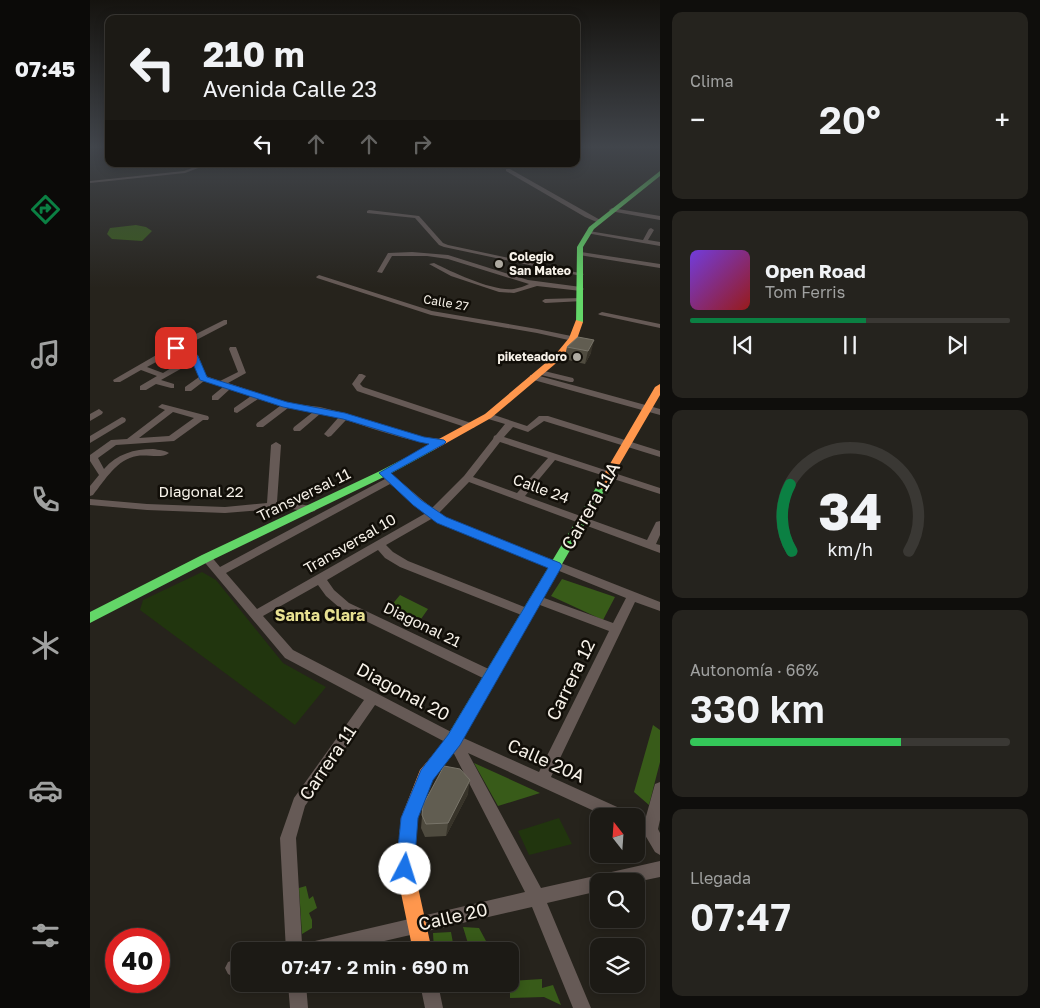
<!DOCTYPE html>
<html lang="es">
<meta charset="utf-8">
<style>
:root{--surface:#1c1a15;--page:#25231e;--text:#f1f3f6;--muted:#a0a1a0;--line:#3a3834;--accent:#0b8043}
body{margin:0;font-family:"Golos Text",sans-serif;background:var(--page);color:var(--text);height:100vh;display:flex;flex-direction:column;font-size:19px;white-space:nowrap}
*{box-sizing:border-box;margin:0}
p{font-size:16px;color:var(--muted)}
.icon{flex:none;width:28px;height:28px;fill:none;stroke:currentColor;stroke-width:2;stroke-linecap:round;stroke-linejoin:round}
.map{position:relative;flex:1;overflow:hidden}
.panel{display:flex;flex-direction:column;gap:12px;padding:12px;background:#0f0e0c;width:380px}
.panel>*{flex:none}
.guide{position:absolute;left:15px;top:15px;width:475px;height:152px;border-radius:10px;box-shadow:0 2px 12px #0003,0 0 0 1px var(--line);background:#1c1a15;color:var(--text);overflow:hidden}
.needle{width:32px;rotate:343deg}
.buttons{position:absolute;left:500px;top:808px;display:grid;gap:10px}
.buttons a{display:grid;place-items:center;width:55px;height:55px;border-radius:10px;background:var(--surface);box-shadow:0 2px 12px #0003,0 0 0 1px var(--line);font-size:25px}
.speed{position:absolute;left:15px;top:928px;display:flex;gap:10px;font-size:25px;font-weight:700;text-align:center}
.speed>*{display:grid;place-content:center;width:65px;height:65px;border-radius:50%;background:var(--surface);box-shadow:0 2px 12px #0003,0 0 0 1px var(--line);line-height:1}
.speed .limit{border:8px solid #d22;background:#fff;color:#111}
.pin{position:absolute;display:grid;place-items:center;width:42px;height:42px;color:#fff;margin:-21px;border-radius:10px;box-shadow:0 2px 8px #0006}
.me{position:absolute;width:55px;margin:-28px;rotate:5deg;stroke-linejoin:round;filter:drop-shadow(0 0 4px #0008)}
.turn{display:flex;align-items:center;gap:18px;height:105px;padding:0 15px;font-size:22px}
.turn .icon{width:65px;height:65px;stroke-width:2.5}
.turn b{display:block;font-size:35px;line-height:42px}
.lanes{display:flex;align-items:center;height:48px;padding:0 15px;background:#0003;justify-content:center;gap:25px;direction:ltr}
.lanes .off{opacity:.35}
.big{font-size:38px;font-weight:600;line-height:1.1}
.panel .card{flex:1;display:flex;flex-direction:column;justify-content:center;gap:8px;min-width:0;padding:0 18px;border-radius:10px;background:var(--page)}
.panel .dial{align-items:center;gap:0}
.dial svg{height:130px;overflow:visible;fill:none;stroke:var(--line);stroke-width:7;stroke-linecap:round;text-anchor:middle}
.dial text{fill:var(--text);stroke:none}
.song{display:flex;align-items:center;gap:15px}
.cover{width:60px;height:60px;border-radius:8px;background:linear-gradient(135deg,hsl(260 70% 55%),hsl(0 70% 35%))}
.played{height:5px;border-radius:2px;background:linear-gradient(90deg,var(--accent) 55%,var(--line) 55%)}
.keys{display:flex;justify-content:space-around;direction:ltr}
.heat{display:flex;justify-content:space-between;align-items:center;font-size:28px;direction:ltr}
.charge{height:8px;border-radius:4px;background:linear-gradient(90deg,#34c759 66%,var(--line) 0)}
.trip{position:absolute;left:141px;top:942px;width:288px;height:50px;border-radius:10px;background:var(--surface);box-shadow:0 2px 12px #0003,0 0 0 1px var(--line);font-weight:600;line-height:50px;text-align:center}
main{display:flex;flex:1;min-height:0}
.tab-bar{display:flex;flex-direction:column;width:90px;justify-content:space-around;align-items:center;background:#0b0a08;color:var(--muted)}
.tab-bar .icon{width:35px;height:35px}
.tab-bar .current{color:var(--accent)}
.tab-bar b{font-size:22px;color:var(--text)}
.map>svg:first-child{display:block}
.green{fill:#21350e}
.forest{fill:#385b19}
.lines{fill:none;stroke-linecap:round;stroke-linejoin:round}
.street{fill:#665a56;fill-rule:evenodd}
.fast{fill:#63d668;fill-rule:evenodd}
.slow{fill:#ff974d;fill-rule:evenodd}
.wall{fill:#4f4b3f}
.shaded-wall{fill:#373329}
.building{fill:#615d51;stroke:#787469}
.route{fill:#1a73e8;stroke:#114b97}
.poi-dot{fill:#aeaaa1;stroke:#110e08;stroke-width:2}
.labels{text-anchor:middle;stroke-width:5;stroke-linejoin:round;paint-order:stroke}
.far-poi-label{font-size:12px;font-weight:bold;fill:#f7f2e9;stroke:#110e08;text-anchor:start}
.far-street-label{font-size:12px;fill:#f7f2e9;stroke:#110e08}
.street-label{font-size:15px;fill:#f7f2e9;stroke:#110e08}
.neighbourhood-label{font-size:16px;font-weight:bold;fill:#e9e292;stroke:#110e08}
.near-street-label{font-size:18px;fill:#f7f2e9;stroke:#110e08}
</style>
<main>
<nav class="tab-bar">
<b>07:45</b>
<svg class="icon current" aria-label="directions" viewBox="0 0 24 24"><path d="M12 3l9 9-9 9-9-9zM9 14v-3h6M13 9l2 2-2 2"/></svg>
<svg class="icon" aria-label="music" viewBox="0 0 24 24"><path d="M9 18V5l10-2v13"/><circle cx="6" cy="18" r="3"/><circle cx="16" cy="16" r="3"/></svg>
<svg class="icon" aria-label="phone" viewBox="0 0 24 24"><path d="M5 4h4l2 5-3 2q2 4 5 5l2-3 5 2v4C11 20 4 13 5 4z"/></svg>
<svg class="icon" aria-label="climate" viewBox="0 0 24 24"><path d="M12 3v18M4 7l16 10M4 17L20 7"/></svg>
<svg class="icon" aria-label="car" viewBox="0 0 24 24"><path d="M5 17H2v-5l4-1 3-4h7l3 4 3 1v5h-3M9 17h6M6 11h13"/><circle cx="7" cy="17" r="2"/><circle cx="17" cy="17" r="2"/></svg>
<svg class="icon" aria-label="filters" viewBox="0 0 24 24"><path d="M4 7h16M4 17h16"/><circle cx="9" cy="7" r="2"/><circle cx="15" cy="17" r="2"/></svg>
</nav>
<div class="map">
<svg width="570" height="1008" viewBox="0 0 570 1008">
<rect width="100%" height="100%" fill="#26231c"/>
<!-- green -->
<path class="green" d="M112,572L126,580L193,663L236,687L205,725L50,610L53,600Z
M469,818L482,844L439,855L428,831Z"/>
<!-- forest -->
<path class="forest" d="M46,225L56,227L62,231L52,241L22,239L17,234L20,228Z
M472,579L525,597L513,620L461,596Z
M310,595L338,609L331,619L311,610L303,619L295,613Z
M563,725L570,730V762L559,805L544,792Z
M384,763L450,793L408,806Z
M216,886L219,899L223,896L227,908L219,913L222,920V928L212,934L209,888Z
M373,927L389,928L396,941L387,944L386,951L380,950Z
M361,932L363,943L359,947L344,950L343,933Z
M452,979V988L463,985L471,1005L454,997L420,998V981Z"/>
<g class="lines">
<!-- street -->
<path class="street" d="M113,164H119L95,173L0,183V181L94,171Z
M416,169H420L512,221L509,223L495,217L416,171Z
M522,208L570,216V220L520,211L519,210Z
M279,210L329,216L353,243L358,245L494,274L491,276L354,247L349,245L325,218L277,213V211Z
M561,228L564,230L558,240L570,242V246L496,233L499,231L553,240L559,229Z
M322,252L358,255L438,280L491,287L494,289L491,291L447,286L424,293L409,292L361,276L339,264L344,263C362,272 404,292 424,289C429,288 435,286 439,284L358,259L337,256H302L292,273L287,272L298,253Z
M491,252L570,264V268L489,255L488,254Z
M229,275L342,311L447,329L486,337L487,339L483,341L447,333L341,315L227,278L226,277Z
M491,298L493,299V301L455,303L452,301L455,299Z
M512,312L570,324V328L510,315L508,314Z
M134,320H137V324L91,348L108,355L116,376L130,381L148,372L139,349L140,347H146L156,373L138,383L197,403L230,407L258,414L259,416L333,437L351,439L356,442C344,451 272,425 256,420L241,436L238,437L234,434L248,418L231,413L210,431H204L203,429L204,427L223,412L198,408L173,427H167L166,425L167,423L190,406L168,399L147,413L144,412V408L161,396L140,389L128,400H122V396L133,387L114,381L101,391H95V387L109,377L103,362L71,380L84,384V388H81L66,384L56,390H50V386L67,376L51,370L30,382H24L23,380L82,346ZM86,351L99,357L73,373L57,367Z
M447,370H450L483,378L484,380L483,382H480L447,374Z
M269,374H272L276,376L270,384L273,387L384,424L385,426L384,428H378L267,391L262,384Z
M440,375H446L570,409V415L440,379Z
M72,404L118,416L119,418L118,420H113L84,441L26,445L8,458L14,469C27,454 44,449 63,449C69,450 74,450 79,453C72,459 57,454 47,456C27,459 15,480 3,495L0,496V486L9,475L0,461V455L21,440L37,439L75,410L68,407ZM83,412L104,418L79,436L49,438Z
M9,409L13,412L12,414L0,421V414Z
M398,413L437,426L449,416H458L570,451V457L454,421L438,432L423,427L414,437L570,488V494L465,460L435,496L557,540L566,522L570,521V535L566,544L570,545V553L379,482L349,513L356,518L570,602V611L545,602L461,777L536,811L538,816H515L378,753L451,888L509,875L511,876L517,873L570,861V877L546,882L509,881V891L457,903L501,1008H483L442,907L251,951H196L190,838L204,798L274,700L195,658L111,558L112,555H120L130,567L295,479L289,473L294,470L305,477L342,508L374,476L403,439L404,436L406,435L415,424L395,418L394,416L395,414ZM410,442L458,458L427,493L383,477ZM300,484L336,513L167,609L136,573ZM343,518L348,522L536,598L523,623L446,595L442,596L440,599L442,602L519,631L449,772L369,736L203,650L173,616L228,585L236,596L251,609L397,680L401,681L405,680L407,676L405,672L259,603L244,590L237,580L288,550L295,558L310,567L434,616L438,617L442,616L444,613L442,610L318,561L303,552L296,545ZM285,705L359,744L435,892L212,944L206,838L215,806Z
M32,417L35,418L36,420L35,422L0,443V436Z
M186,442L191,445L187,502H195L221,506L225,507L226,509L225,511L221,512L195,508L135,513L57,510L0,505V499L57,504L135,507L177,503L181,445Z
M570,782V820L568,829L570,833V855L565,852L555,835L546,831V816H545H546L555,820L565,784Z
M150,958V976L144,977L138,974L135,968L138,962Z
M198,984H216L218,1008H200Z
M330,984H348L353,1008H335Z"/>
<!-- fast -->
<path class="fast" d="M570,171V176L504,229L493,247V322L486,324L487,247L499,227Z
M340,445L345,448L344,450L298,475L120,561L0,623V612L112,555L290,471Z
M512,483L517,486L363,753L358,755L353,753L350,748L353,743L507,486Z"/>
<!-- slow -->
<path class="slow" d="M486,320L493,322L487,339L471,359L401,418L344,450H336L335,448L336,446L395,414L465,355L479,338Z
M570,384V395L517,486L512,489L508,488L507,486L565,387Z
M358,741L363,743L366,748L342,780L327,818L324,869L342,951H323L306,869L311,818L330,770L353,743Z"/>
</g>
<!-- wall -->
<path class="wall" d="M488,337L501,353L495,364L474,359L477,347Z
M378,794L356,836L335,837L331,828L333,805Z"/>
<!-- shaded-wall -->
<path class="shaded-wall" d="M504,340L501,353L495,364L498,351Z
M380,780L378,794L356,836L358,823Z"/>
<!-- building -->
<path class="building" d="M488,337L504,340L498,351L477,347Z
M354,766L370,769L380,780L358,823L336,824L332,815L333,805Z"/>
<!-- sky -->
<linearGradient id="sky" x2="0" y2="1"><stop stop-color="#15130f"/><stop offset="0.51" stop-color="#41454b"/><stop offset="1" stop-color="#41454b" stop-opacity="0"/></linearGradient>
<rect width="570" height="288" fill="url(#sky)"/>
<!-- route -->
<path class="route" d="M86,345L108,356L117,377L197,402L255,413L334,437L354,440L356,442L354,444L301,473L331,500L356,517L470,563L472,566L370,745L343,780L328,818L324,869L321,876L315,878L309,876L306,869L311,818L331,770L358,735L458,568L347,523L323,505L289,473L339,444L329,442L253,419L193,407L110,380L101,359L81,348Z"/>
<!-- markers -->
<g class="poi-dot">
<circle cx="409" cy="264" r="5"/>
<circle cx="487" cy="357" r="5"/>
</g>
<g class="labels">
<!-- far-poi labels -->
<g class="far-poi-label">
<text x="419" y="261">Colegio<tspan x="419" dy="14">San Mateo</tspan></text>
<text x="477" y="361" text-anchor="end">piketeadoro</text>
</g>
<!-- far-street labels -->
<g class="far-street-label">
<text transform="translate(356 303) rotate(10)" y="4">Calle 27</text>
</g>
<!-- street labels -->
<g class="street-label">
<text transform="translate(451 489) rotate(20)" y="5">Calle 24</text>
<text x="111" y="497">Diagonal 22</text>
<text transform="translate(214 495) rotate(-26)" y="5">Transversal 11</text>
<text transform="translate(260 544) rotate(-30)" y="5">Transversal 10</text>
<text transform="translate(332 625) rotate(26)" y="5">Diagonal 21</text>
</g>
<!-- neighbourhood labels -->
<g class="neighbourhood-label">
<text x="230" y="621">Santa Clara</text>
</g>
<!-- near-street labels -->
<g class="near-street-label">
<text transform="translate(501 506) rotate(-60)" y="6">Carrera 11A</text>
<text transform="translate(481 680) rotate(-64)" y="6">Carrera 12</text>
<text transform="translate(313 692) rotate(28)" y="6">Diagonal 20</text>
<text transform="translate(456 761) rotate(24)" y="6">Calle 20A</text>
<text transform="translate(238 763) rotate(-56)" y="6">Carrera 11</text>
<text transform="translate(363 917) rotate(-13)" y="6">Calle 20</text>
</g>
</g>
</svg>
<div class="buttons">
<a><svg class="needle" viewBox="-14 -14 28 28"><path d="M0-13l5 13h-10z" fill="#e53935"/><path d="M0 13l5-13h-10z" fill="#a0a1a0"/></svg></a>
<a><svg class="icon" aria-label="search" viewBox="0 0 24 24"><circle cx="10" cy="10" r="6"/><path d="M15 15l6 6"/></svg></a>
<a><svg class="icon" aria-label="layers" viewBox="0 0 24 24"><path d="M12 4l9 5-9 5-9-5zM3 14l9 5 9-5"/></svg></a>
</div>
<div class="speed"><div class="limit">40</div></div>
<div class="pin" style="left:86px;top:348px;background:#d93025"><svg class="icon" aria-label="arrive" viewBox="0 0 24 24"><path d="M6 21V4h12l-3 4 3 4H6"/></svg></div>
<svg class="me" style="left:315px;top:869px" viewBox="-20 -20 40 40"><circle r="19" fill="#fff"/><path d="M0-13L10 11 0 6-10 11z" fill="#1a73e8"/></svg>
<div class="trip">07:47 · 2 min · 690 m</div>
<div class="guide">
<div class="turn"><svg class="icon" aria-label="left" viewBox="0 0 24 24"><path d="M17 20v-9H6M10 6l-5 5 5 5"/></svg><div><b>210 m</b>Avenida Calle 23</div></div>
<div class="lanes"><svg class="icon" aria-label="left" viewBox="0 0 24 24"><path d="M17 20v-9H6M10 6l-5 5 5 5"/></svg><svg class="icon off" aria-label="ahead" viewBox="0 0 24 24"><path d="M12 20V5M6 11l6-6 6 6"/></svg><svg class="icon off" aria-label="ahead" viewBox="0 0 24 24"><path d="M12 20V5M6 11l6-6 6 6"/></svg><svg class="icon off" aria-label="right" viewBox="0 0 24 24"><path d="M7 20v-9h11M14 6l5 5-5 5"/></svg></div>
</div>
</div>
<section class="panel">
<div class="card"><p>Clima</p>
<div class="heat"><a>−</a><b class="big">20°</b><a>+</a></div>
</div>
<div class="card">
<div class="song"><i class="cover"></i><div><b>Open Road</b><p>Tom Ferris</p></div></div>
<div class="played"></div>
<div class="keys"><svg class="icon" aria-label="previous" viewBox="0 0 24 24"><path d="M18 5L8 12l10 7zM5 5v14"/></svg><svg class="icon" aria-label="pause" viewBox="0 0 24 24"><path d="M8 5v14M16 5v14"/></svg><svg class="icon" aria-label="next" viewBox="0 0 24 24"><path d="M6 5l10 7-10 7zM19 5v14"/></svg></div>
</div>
<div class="card dial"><svg viewBox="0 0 100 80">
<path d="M14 69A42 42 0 1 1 86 69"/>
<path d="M14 69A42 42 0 0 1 13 28" stroke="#0b8043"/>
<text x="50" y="56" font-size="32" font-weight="700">34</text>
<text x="50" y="72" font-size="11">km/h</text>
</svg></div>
<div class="card"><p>Autonomía · 66%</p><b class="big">330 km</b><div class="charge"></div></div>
<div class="card"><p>Llegada</p><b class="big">07:47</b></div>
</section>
</main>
